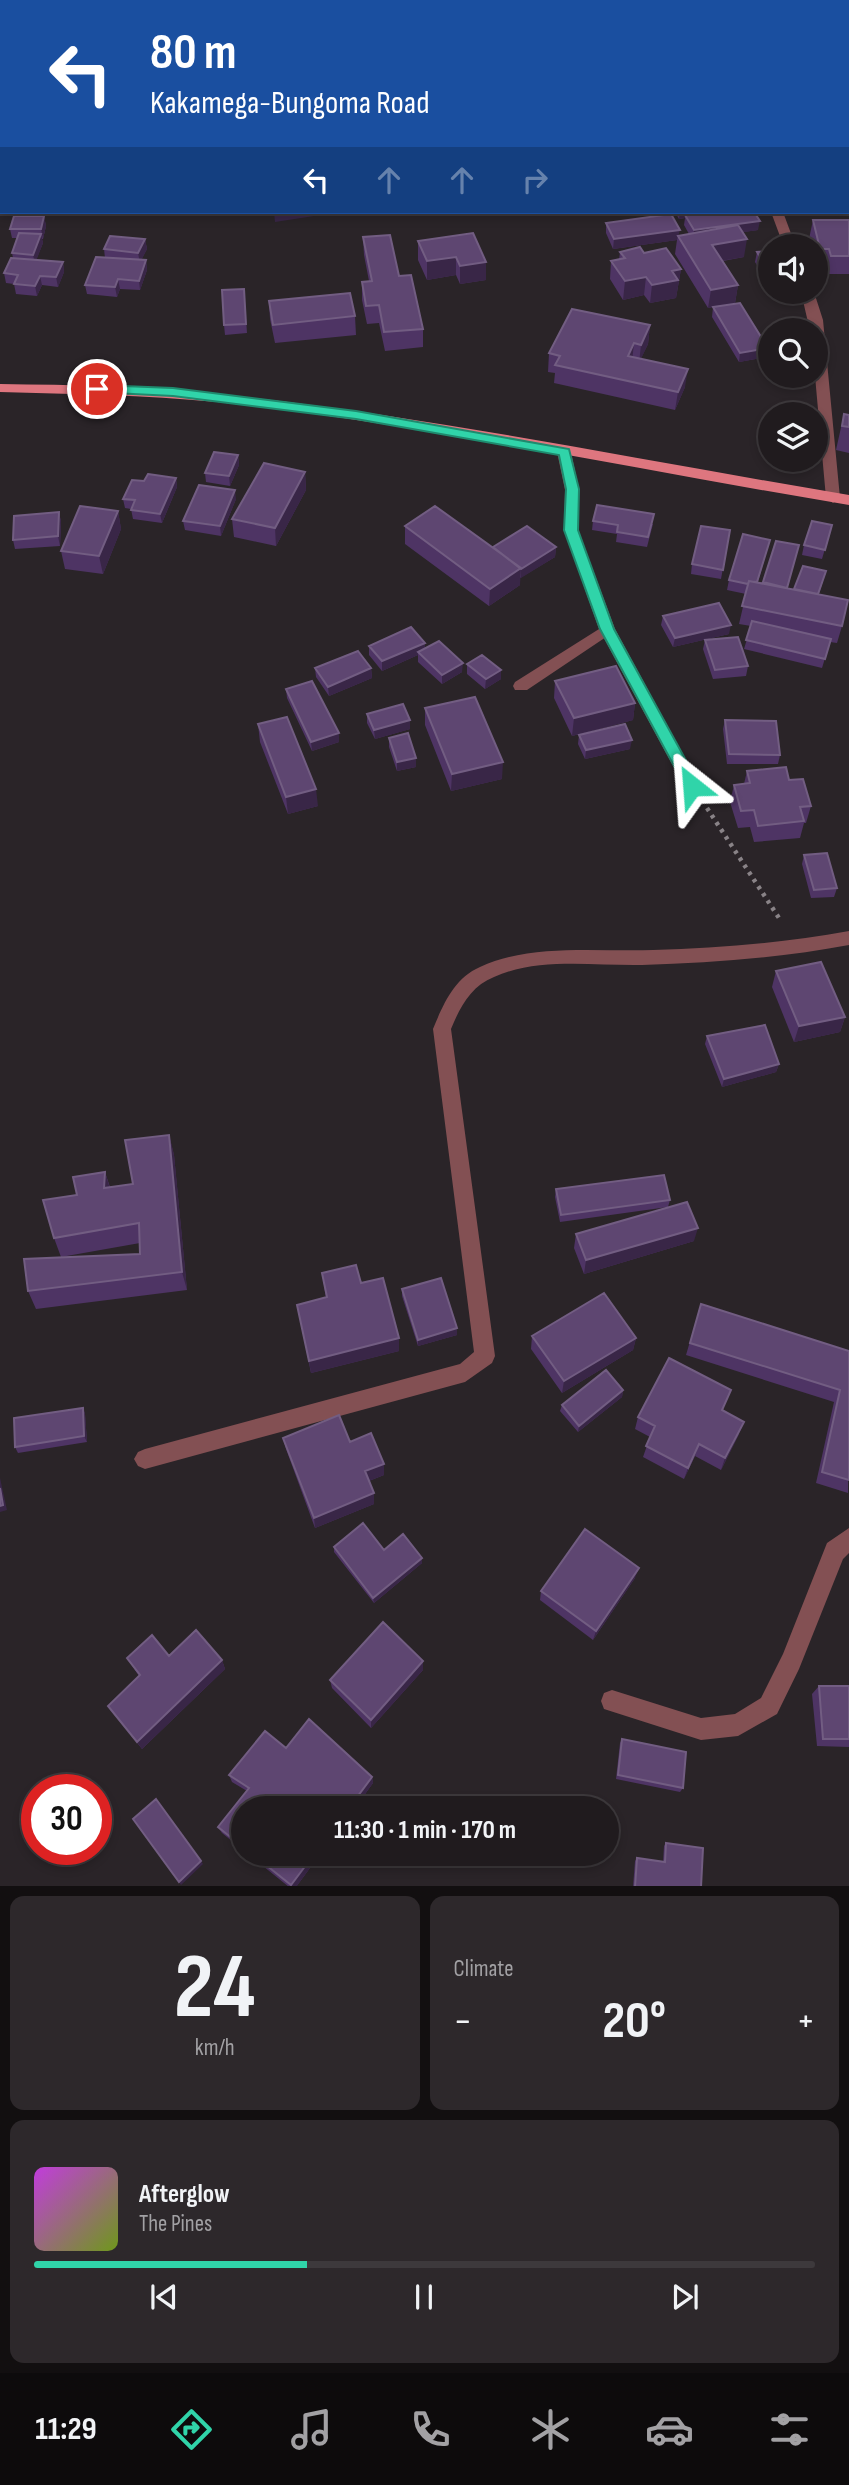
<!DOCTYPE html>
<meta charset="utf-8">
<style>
:root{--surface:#201b1e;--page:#2d282b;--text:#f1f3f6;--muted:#a2a1a4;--line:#3d393c;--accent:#30d4a9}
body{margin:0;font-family:"Sofia Sans Condensed",sans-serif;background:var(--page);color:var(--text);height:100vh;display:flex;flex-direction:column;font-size:26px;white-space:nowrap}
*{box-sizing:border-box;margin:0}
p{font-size:23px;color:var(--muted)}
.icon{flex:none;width:38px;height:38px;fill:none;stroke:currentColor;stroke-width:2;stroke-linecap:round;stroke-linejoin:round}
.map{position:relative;height:1886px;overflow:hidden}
.details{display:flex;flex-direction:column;gap:10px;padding:10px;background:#120f10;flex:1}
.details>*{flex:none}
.guide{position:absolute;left:0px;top:0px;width:850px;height:214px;box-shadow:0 4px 10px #0003,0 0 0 2px var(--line);background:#1a4fa0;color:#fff;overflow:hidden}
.fabs{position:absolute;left:758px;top:234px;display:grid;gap:14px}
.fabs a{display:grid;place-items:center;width:70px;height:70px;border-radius:50%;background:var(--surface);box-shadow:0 4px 10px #0003,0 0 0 2px var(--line);font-size:35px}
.speed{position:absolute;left:21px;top:1774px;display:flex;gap:14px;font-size:35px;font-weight:700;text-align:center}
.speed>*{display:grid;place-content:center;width:91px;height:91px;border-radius:50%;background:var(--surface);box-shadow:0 4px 10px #0003,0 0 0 2px var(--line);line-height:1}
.speed .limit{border:10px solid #d22;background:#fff;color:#111}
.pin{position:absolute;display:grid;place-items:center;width:60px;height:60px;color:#fff;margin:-30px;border:4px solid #fff;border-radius:50%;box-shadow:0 2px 7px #0007}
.me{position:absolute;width:77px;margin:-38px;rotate:332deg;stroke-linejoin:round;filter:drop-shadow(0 0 5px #0008)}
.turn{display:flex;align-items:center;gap:24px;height:147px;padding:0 35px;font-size:32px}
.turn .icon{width:91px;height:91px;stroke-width:2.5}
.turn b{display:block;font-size:49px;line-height:60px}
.lanes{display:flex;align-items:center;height:66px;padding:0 35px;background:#0003;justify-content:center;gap:35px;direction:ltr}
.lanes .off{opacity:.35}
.big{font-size:52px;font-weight:700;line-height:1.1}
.details .card{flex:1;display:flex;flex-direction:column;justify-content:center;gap:10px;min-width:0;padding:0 24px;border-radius:14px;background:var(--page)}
.details .dial{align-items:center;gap:0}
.dial b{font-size:91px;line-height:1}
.song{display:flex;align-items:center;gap:21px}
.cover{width:84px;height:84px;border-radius:10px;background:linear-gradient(135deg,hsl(290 70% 55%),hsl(80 70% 35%))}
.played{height:7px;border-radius:4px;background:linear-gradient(90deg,var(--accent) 35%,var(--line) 35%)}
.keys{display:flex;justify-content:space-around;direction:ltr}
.heat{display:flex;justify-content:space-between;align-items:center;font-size:38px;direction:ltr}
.details .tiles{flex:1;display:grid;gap:10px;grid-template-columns:1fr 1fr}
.card:last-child{grid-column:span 2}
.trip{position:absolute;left:231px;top:1796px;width:388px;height:70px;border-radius:35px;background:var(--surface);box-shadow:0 4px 10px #0003,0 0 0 2px var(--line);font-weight:700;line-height:70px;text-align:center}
.tab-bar{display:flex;height:112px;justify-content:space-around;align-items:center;background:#0d0b0c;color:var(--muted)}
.tab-bar .icon{width:49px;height:49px}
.tab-bar .current{color:var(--accent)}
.tab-bar b{font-size:32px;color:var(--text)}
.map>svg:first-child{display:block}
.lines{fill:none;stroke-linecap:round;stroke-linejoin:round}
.path{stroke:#898387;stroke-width:4.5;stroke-dasharray:3.5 5;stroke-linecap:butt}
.service{fill:#835053;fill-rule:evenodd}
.minor{fill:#835053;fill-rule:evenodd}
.primary{fill:#de767f;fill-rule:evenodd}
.wall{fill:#4e3464}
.shaded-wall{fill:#392647}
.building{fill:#5e4671;stroke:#725d82;stroke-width:2}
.route{fill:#30d4a9;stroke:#1f8a6e;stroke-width:2}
</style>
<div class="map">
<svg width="849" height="1887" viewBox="0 0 849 1887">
<rect width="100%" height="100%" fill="#2a2428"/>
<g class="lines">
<!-- path -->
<path class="path" d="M707,808L779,918"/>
<!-- service -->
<path class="service" d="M0,85H2L0,94Z
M0,148H2V156H0Z
M607,624L612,625L615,629L612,633L527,690H515L513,686L515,682Z
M849,1528V1553L843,1559L799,1669L777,1714L738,1736L701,1740L604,1709L601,1701L604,1693L612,1690L701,1718L735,1714L761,1698L783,1654L827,1543Z"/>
<!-- minor -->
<path class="minor" d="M771,212H783L796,247H784Z
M801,292H814L823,320L840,498L833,503L826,498L815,376L816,331H810Z
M564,447L571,452L579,490L578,530L615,629L700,786L698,790H686L599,629L564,530L565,490L557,452Z
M849,931V945C780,958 712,963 642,965C594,966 538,957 494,977C471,986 460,1007 451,1029L495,1356L492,1363L465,1382L145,1469L138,1466L134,1459L138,1452L145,1449L460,1364L474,1352L433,1029C443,1005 454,978 480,967C533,943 596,952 653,950C719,948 784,943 849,931Z"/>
<!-- primary -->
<path class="primary" d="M0,384C72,385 145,386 217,394C429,416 638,460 849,495V505C638,470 429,425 217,402C145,395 72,394 0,392Z"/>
</g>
<!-- wall -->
<path class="wall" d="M0,162H2V182H0Z
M675,212H754L758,230L743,232L744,257L723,261L738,285L735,303L708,308L675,254L677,240L613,249L606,233V223L679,236L689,234L684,225L685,218L679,219Z
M44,216L46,226L43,239H42L43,243L36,260L63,262L64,272L58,287L42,285L37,296L16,294L14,284L6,283L4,273L13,258L12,253L17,238H12L10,229Z
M813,220H849V274H827L825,268H816V247H811L809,239Z
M473,233L486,280L460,284L456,275L427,280L418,260V241Z
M363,237L399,276L423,329V347L385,351L379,323L367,324L362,300V282L369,281L364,255Z
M145,239L147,249L141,260H146L147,270L140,290L120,289L117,297L87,294L85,285L105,258L104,249Z
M770,251L763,275L755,262L757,252Z
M620,252L644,253L681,269L676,298L650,303L644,295L623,300L610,279L611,261L619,260Z
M244,289L247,333L225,335L224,325Z
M269,301L355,316L356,335L275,343L270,319Z
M713,307L768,348L767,357L739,362L712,317Z
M650,325L648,344L641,358L685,387L675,410L554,383L555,373L548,372L549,353Z
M844,414L849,415V453L836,450Z
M238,455L239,465L230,486L206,482L205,473Z
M305,472L306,490L276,546L234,537L232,519Z
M176,478L177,487L162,523L133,519L131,509L125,508L123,499L144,481Z
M236,499L221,536L185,530L183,521Z
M118,511L121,529L103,574L65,569L61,551Z
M59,512L61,522L60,546L15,549L13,540Z
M593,521L653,524L647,547L616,542L617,534L592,530Z
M832,525L822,559L802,555L804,545Z
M405,526L493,547H556L555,557L520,578V585L489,606L405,544Z
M730,530L721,579L691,574L692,564Z
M770,540L758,582L763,583L776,541L788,588L794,589L823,581L819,594L842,626L837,643L830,642L822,668L744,649L751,626L739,624L746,594L727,590L729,580Z
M663,616L729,634L673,647L661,625Z
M705,640L748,666L746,676L713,679L703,649Z
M369,646L425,649L462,672L442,684L418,662V655L382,671L369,655Z
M467,664L501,670V679L485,689L467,674Z
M315,668H371L372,678L329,696L316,677Z
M555,681L635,703L633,720L572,736L554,698Z
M286,689L339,742L312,751L287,698Z
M425,708L502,779L451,791L425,725Z
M367,714L410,720V729L375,739L367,723Z
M725,720L780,755L778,764H727L723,729Z
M258,724L318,806L288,814L260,742Z
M579,735L630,749L585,759L578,744Z
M389,738L416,767L397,771L389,747Z
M747,771L789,780L811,806L806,823H804L800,838L754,842L750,827L738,828L730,802L734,785L744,784Z
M804,855L837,888L834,897L811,898L802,864Z
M776,971L845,1017L840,1032L794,1042L772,987Z
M707,1036L779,1064L776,1072L722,1087L705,1044Z
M169,1135L174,1155L187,1290L36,1309L28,1291L140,1254V1243L61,1257L54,1238L77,1195L105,1172L110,1187L133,1184Z
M556,1189L670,1200L668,1207L560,1222L555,1197Z
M576,1234L694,1241L584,1274L574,1248Z
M322,1273L399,1338V1351L311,1373L297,1305L326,1298Z
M402,1289L457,1335L418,1346L402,1296Z
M701,1304L849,1351L848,1493L816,1483L834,1402L686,1355Z
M532,1336L636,1338L633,1350L562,1393L531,1349Z
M623,1390L622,1397L578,1432L560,1411L562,1405Z
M731,1390L722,1411L739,1434L721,1470L695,1456L684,1479L643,1457L650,1437L635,1429L638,1417Z
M83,1408L85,1414L87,1442L18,1453L15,1447Z
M283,1438L350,1442L384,1475L369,1481L374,1493V1504L315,1528L286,1449Z
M334,1547L384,1550L422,1558V1563L374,1603L334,1552Z
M635,1578L593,1640L540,1600L541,1591Z
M127,1658L222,1660L225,1669L142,1749L108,1706L139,1676Z
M423,1670L371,1728L332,1688L330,1680Z
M819,1686H849V1747L817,1746L812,1694Z
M622,1739L683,1788L680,1792L616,1779L620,1743Z
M286,1748L372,1777L373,1783L355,1808H243V1850L222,1833L218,1827L247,1791L232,1782L229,1775Z
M666,1843L701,1887H633L635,1861L637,1858L663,1862L664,1846Z
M247,1853H321L296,1887H289Z"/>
<!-- shaded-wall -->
<path class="shaded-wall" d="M274,212H314V216L275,222Z
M680,212H716L685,215V218L679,219Z
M44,216L46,226L43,239L41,229Z
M760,221L758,230L693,240L694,230Z
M680,230L677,240L613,249L614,239Z
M41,234L43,243L35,264L33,255Z
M145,239L147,249L140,263L138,253Z
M747,239L744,257L709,263L712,245Z
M456,257V275L427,280V261Z
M146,260L147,270L140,290L139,281Z
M63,262L64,272L58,287L56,277Z
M486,262V280L460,284V266Z
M770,265V274L763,275L765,266Z
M681,269L676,298L650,303L652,285L672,271Z
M40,276L42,285L37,296L35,286Z
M646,277L644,295L623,300L625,281Z
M118,279L120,289L117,297L115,287Z
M738,285L735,303L708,308L711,290Z
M650,325L648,344L639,363L641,345Z
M634,343L632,362L628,356Z
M768,348L767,357L739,362L740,353Z
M688,369L685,387L675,410L678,392Z
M238,455L239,465L230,486L229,476Z
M305,472L306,490L276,546L275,528Z
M176,478L177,487L162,523L160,514Z
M235,490L236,499L221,536L220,526Z
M118,511L121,529L103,574L99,556Z
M59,512L61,522L60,546L58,536Z
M556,547L555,557L521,578V569Z
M521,568L520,585L489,606L490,589Z
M731,625L729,634L673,647L675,638Z
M425,643V652H418V655L382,671V661Z
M463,663L462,672L442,684V675Z
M371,668L372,678L329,696L328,687Z
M501,670V679L485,689L486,679Z
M635,703L633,720L572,736L574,718Z
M410,720V729L375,739L374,730Z
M339,733V742L312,751L311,742Z
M632,740L630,749L585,759L586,750Z
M416,758V767L397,771V762Z
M503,762L502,779L451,791L452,774Z
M316,789L318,806L288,814L286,797Z
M845,1017L840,1032L794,1042L799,1026Z
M779,1064L776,1072L722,1087L724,1079Z
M169,1135L174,1155L187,1290L182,1272Z
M105,1172L111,1192L104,1188Z
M698,1228L694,1241L584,1274L586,1260Z
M457,1328V1335L418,1346V1340Z
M399,1338V1351L311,1373L309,1361Z
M636,1338L633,1350L562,1393L564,1381Z
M623,1390L622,1397L578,1432L579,1426Z
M83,1408L85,1414L87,1442L84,1436Z
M744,1422L739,1434L721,1470L725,1458Z
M699,1444L695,1456L684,1479L688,1468Z
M384,1464V1475L366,1482L365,1471Z
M0,1478L7,1510L0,1512Z
M374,1493V1504L315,1528L314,1518Z
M422,1558V1563L374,1603L373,1598Z
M639,1568L635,1578L593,1640L596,1631Z
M222,1660L225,1669L142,1749L137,1742Z
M423,1661V1670L371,1728V1720Z
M372,1777L373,1783L355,1808H349Z
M315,1853H321L296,1887H292L291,1885Z
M201,1861L203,1864L181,1885L179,1882Z"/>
<!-- building -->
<path class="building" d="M483,0H508L509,2H476Z
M0,162H2V173H0Z
M707,212H754L760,221L694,230L685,215Z
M671,214L680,230L614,239L606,223Z
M14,216H44L41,229H10Z
M813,220H849V256H831L829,249H820Z
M738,225L747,239L712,245L738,285L711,290L678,236Z
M19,233L41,234L33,255L12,253Z
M473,233L486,262L460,266L456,257L427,261L418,241Z
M390,235L399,276L411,275L423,329L384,332L379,305L366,306L362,282L372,281L363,237Z
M110,236L145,239L138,253L104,249Z
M640,247L644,253L666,248L681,269L672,271L678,280L652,285L646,277L625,281L611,261L625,258L620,252Z
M770,251V265L765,266L757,252Z
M96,257L146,260L139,281L118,279L115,287L85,285Z
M11,258L63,262L56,277L40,276L35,286L14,284L18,275L4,273Z
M244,289L246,324L224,325L222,290Z
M350,293L355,316L273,325L269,301Z
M740,303L768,348L740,353L713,307Z
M572,309L650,325L641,345L634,343L628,356L688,369L678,392L555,365L560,356L549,353Z
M844,414L849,415V427L842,426Z
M214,452L238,455L229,476L205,473Z
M264,463L305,472L275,528L232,519Z
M148,474L176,478L160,514L131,510L135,500L123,499L132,480L144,481Z
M199,485L235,490L220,526L183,521Z
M597,505L654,514L648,537L617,532L618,525L593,521Z
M80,506L118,511L99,556L61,551Z
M435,506L521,568L490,589L405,526Z
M59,512L58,536L13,540L14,516Z
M812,521L832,525L825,550L804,545Z
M527,526L556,547L521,569L493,547Z
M701,526L730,530L723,570L692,564Z
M743,534L770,540L757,582L749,581L748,584L729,580Z
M776,541L799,545L787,588L763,582Z
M803,566L826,571L818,594L794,589Z
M749,581L848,600L842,626L742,606Z
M719,603L731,625L675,638L663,616Z
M752,621L831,639L825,659L746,640Z
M411,627L425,643L382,661L369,646Z
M738,637L748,666L715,670L705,640Z
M439,641L463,663L442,675L418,652Z
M358,651L371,668L328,687L315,668Z
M482,655L501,670L486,679L467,664Z
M616,666L635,703L574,718L555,681Z
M312,681L339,733L311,742L286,689Z
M475,697L503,762L452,774L425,708Z
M403,704L410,720L374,730L367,714Z
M287,717L316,789L286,797L258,724Z
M725,720L776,721L780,755L729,754Z
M625,724L632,740L586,750L579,735Z
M408,733L416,758L397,762L389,738Z
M786,767L789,780L803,779L811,806L800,807L804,821L758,826L754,810L741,811L734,785L750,783L747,771Z
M827,853L837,888L814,890L804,855Z
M821,962L845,1017L799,1026L776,971Z
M765,1025L779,1064L724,1079L707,1036Z
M169,1135L182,1272L28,1291L24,1259L140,1254L139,1223L54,1238L43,1200L77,1195L73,1177L105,1172L104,1188L133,1184L125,1140Z
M664,1175L670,1200L561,1215L556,1189Z
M687,1202L698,1228L586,1260L576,1234Z
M356,1265L361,1283L383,1278L399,1338L309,1361L297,1305L327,1297L322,1273Z
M441,1278L457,1328L418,1340L402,1289Z
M604,1293L636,1338L564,1381L532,1336Z
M701,1304L849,1351V1480L822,1472L840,1390L690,1343Z
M669,1358L731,1390L722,1410L744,1422L725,1458L699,1444L688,1468L646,1446L655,1426L638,1417Z
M606,1370L623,1390L579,1426L562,1405Z
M83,1408L84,1436L15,1447L14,1418Z
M339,1415L350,1442L371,1433L384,1464L365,1471L374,1493L314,1518L283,1438Z
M0,1488L3,1505L0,1506Z
M363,1523L384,1550L403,1534L422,1558L373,1598L334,1547Z
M585,1529L639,1568L596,1631L541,1591Z
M383,1622L423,1661L371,1720L330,1680Z
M196,1630L222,1660L137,1742L108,1706L140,1675L127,1658L152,1635L169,1656Z
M819,1686H849V1739H823Z
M309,1719L372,1777L349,1808H243V1847L218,1827L249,1788L229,1775L265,1731L286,1748Z
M622,1739L686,1752L683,1788L618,1775Z
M156,1799L201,1861L179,1882L133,1819Z
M666,1843L703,1848L701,1887H635L637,1858L665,1862Z
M251,1853H315L291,1885Z"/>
<!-- route -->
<path class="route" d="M97,385L173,388L356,411L569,449L579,489L578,530L614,629L700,786L698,790H687L600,629L564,530L566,489L559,455L356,419L173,396L93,392L91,389Z"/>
</svg>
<div class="fabs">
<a><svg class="icon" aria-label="sound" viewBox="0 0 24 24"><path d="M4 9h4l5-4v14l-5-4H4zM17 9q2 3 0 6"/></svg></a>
<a><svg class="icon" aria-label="search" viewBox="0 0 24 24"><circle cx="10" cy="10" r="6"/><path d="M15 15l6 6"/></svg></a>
<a><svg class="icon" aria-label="layers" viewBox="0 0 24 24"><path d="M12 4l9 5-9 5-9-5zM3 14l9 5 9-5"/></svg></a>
</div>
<div class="speed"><div class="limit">30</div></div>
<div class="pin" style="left:97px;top:389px;background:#d93025"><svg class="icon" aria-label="arrive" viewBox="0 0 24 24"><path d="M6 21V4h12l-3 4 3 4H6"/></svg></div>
<svg class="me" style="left:692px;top:786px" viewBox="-20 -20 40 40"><path d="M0-17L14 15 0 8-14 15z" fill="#30d4a9" stroke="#fff" stroke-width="4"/></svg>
<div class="trip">11:30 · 1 min · 170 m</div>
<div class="guide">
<div class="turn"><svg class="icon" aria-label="left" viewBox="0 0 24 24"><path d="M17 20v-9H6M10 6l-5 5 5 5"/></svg><div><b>80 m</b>Kakamega-Bungoma Road</div></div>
<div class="lanes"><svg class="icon" aria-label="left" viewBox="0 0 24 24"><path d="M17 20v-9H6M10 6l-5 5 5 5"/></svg><svg class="icon off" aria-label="ahead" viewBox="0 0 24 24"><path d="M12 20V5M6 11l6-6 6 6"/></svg><svg class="icon off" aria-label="ahead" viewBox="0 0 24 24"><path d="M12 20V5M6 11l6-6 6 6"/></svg><svg class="icon off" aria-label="right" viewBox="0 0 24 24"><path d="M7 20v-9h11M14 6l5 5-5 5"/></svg></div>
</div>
</div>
<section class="details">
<div class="tiles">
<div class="card dial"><b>24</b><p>km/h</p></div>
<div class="card"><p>Climate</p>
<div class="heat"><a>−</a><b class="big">20°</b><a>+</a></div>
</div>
<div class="card">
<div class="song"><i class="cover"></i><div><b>Afterglow</b><p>The Pines</p></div></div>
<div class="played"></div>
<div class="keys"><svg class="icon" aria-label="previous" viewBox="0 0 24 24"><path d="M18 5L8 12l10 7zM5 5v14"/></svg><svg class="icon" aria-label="pause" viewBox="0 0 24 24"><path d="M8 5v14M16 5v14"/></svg><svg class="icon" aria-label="next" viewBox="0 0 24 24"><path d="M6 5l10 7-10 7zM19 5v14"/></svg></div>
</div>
</div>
</section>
<nav class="tab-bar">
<b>11:29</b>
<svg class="icon current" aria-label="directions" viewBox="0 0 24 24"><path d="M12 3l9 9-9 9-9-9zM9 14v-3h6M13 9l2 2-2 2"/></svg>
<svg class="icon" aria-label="music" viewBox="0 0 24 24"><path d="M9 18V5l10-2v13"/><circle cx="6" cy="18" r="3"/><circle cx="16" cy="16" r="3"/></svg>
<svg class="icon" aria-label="phone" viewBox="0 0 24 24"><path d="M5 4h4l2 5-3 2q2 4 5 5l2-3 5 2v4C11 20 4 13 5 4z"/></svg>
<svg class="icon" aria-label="climate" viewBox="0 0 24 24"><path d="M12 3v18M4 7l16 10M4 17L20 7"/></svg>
<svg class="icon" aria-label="car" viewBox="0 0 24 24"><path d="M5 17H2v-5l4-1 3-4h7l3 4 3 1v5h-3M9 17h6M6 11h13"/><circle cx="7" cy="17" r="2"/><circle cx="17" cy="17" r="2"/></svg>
<svg class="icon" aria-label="filters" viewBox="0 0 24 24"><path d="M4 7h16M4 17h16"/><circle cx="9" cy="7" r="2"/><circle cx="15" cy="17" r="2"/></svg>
</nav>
